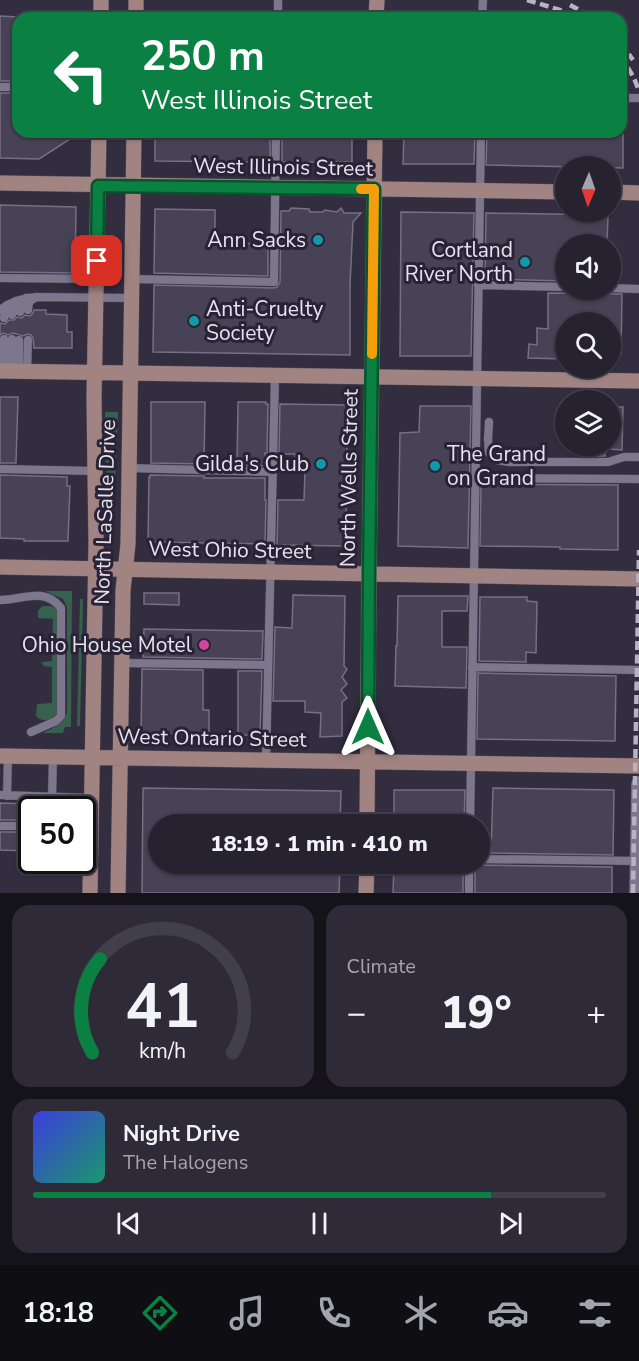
<!DOCTYPE html>
<meta charset="utf-8">
<style>
:root{--surface:#262230;--page:#2e2a38;--text:#f1f3f6;--muted:#a4a4ab;--line:#423f4c;--accent:#0b8043}
body{margin:0;font-family:"Nunito Sans",sans-serif;background:var(--page);color:var(--text);height:100vh;display:flex;flex-direction:column;font-size:22px;white-space:nowrap}
*{box-sizing:border-box;margin:0}
p{font-size:20px;color:var(--muted)}
.icon{flex:none;width:33px;height:33px;fill:none;stroke:currentColor;stroke-width:2;stroke-linecap:round;stroke-linejoin:round}
.map{position:relative;height:893px;overflow:hidden}
.side{display:flex;flex-direction:column;gap:12px;padding:12px;background:#15131a;flex:1}
.side>*{flex:none}
.banner{position:absolute;left:12px;top:12px;width:615px;height:126px;border-radius:18px;box-shadow:0 2px 4px #0004,0 0 0 2px var(--line);background:#0b8043;color:#fff;overflow:hidden}
.needle{width:39px;rotate:182deg}
.buttons{position:absolute;left:555px;top:156px;display:grid;gap:12px}
.buttons a{display:grid;place-items:center;width:66px;height:66px;border-radius:50%;background:var(--surface);box-shadow:0 2px 4px #0004,0 0 0 2px var(--line);font-size:30px}
.speed{position:absolute;left:18px;top:796px;display:flex;gap:12px;font-size:30px;font-weight:700;text-align:center}
.speed>*{display:grid;place-content:center;width:78px;height:78px;border-radius:50%;background:var(--surface);box-shadow:0 2px 4px #0004,0 0 0 2px var(--line);line-height:1}
.speed .limit{border:3px solid #111;border-radius:9px;background:#fff;color:#111}
.pin{position:absolute;display:grid;place-items:center;width:51px;height:51px;color:#fff;margin:-26px;border-radius:12px;box-shadow:0 3px 9px #0006}
.me{position:absolute;width:66px;margin:-33px;rotate:0deg;stroke-linejoin:round;filter:drop-shadow(0 0 4px #0008)}
.turn{display:flex;align-items:center;gap:21px;height:126px;padding:0 30px;font-size:27px}
.turn .icon{width:78px;height:78px;stroke-width:2.5}
.turn b{display:block;font-size:42px;line-height:51px}
.big{font-size:45px;font-weight:800;line-height:1.1}
.side .tile{flex:1;display:flex;flex-direction:column;justify-content:center;gap:9px;min-width:0;padding:0 21px;border-radius:18px;background:var(--page)}
.side .dial{align-items:center;gap:0}
.dial svg{height:156px;overflow:visible;fill:none;stroke:var(--line);stroke-width:7;stroke-linecap:round;text-anchor:middle}
.dial text{fill:var(--text);stroke:none}
.song{display:flex;align-items:center;gap:18px}
.cover{width:72px;height:72px;border-radius:9px;background:linear-gradient(135deg,hsl(240 70% 55%),hsl(160 70% 35%))}
.played{height:6px;border-radius:3px;background:linear-gradient(90deg,var(--accent) 80%,var(--line) 80%)}
.keys{display:flex;justify-content:space-around;direction:ltr}
.heat{display:flex;justify-content:space-between;align-items:center;font-size:33px;direction:ltr}
.side .tiles{flex:1;display:grid;gap:12px;grid-template-columns:1fr 1fr}
.tile:last-child{grid-column:span 2}
.trip{position:absolute;left:148px;top:814px;width:342px;height:60px;border-radius:30px;background:var(--surface);box-shadow:0 2px 4px #0004,0 0 0 2px var(--line);font-weight:800;line-height:60px;text-align:center}
.tab-bar{display:flex;height:96px;justify-content:space-around;align-items:center;background:#0f0e13;color:var(--muted)}
.tab-bar .icon{width:42px;height:42px}
.tab-bar .current{color:var(--accent)}
.tab-bar b{font-size:27px;color:var(--text)}
.map>svg:first-child{display:block}
.green{fill:#37614e}
.building{fill:#484256;stroke:#766f85;stroke-width:1.5}
.lines{fill:none;stroke-linecap:round;stroke-linejoin:round}
.service-casing{stroke:#504a5a;stroke-width:9}
.minor-casing{stroke:#504a5a;stroke-width:16}
.secondary-casing{stroke:#504a5a;stroke-width:16}
.service{stroke:#7d778d;stroke-width:8}
.minor{stroke:#7d778d;stroke-width:15}
.secondary{stroke:#a18482;stroke-width:15}
.rail{stroke:#b8b3c2;stroke-width:4.5;stroke-dasharray:9 4.5;stroke-linecap:butt}
.route-casing{stroke:#07532c;stroke-width:15}
.route{stroke:#0b8043;stroke-width:10}
.slow{stroke:#f59e0b;stroke-width:10}
.culture-dot{fill:#0f9aa8;stroke:#292335;stroke-width:2}
.hotel-dot{fill:#d1479c;stroke:#292335;stroke-width:2}
.labels{text-anchor:middle;stroke-width:6;stroke-linejoin:round;paint-order:stroke}
.street-label{font-size:21px;fill:#e6e2ef;stroke:#292335}
.poi-label{font-size:21px;fill:#e6e2ef;stroke:#292335;text-anchor:end}
</style>
<div class="map">
<svg width="639" height="893" viewBox="0 0 639 893">
<rect width="100%" height="100%" fill="#332d40"/>
<!-- green -->
<path class="green" d="M105,412H118L113,530L112,531L108,529Z
M45,591H72L71,727H65L63,733H43C54,727 64,724 67,712V607L63,599Z
M80,599H83L80,726H77Z
M42,606H52L59,612L58,714C52,721 42,723 36,716L37,704L52,703V667L44,666L42,663V662L52,661L53,619L38,618V611Z"/>
<!-- building -->
<path class="building" d="M0,16L18,17V81H0Z
M0,93H18V132H81L39,159L0,158Z
M155,132H270V162L155,161Z
M282,132H352V162H282Z
M404,132H475L474,164H403Z
M487,132H623V168L486,165Z
M0,205L76,207L75,273L0,272Z
M291,208L309,209L310,212H323L325,210L337,212L341,208L344,213H361L353,222L350,285V355L153,352L154,285L274,288L277,287L280,282L281,211H289Z
M155,209L215,210V243L268,244V276L154,273Z
M401,212L474,213L471,356H400Z
M486,213L608,215L607,244H566V281L485,279Z
M548,293L622,294L621,354H610V322H566V359L528,358L529,344L537,345V328L548,329Z
M34,310H46V314L67,315V332H72V348H34L33,338L31,335L28,334L23,336L13,333L8,335L3,333L0,335V323L5,324L9,320H14L17,317L22,318L25,315L30,316L33,313Z
M0,397H18L16,463H0Z
M151,402H205L204,464L151,463Z
M238,402H266V404H268L267,453H265V466L237,465Z
M280,404L347,405V479L350,483L347,488L345,546L277,545L278,500H304L305,471L295,470V454H279Z
M420,406H471L468,548L398,546L400,433L419,432Z
M610,407H623L622,450L610,449Z
M580,446H605V456H580Z
M0,475L67,477V486H70L68,541H24V539L0,538Z
M150,475L204,476V478H265V500H266L265,544L148,542L149,477H150Z
M481,484L618,485V550L560,549V547L480,546Z
M144,593H179V605L144,604Z
M293,595L345,596L344,666L347,669L342,677L347,684L341,690L347,698L342,702V736L320,737L321,713L305,712V701H273L275,627L292,628Z
M398,596H468L467,611H442V647H467L466,688L395,686L396,646H397Z
M480,597H527V601L537,602L536,653L526,652V662L479,661Z
M144,629L263,631L262,659L143,657Z
M142,669L203,670V710H209V734L141,733Z
M238,671H262L260,735H238Z
M478,673L616,676L615,741L477,739Z
M143,788L341,791L340,825H159V864H340L339,893H142Z
M493,788L614,790L613,855L491,853Z
M394,790H465L464,825H394Z
M0,803L32,804V819L30,820H0Z
M0,832H29V851L0,850Z
M394,864H463V893H393Z
M475,865L612,867V893H475Z"/>
<g class="lines">
<defs>
<path id="service" d="M278,18V0
M482,18L483,0
M0,87H18
M621,98H639
M0,278L96,279
M132,279L274,282L276,132
M478,285L566,287
M610,288L639,289
M0,310C11,301 23,298 37,297L131,298
M28,310L29,302L36,297
M20,312L23,301L26,298
M12,315L14,305L16,301
M4,318L7,305
M4,371V339
M12,371V339
M19,371V340
M27,371L28,340
M489,422L488,439L489,453L497,460L509,462H608L624,457H639
M128,468L273,472
M0,469L94,471
M475,478L639,479
M0,600C23,600 44,586 61,608V716L56,721L31,732
M122,663L268,665
M472,667L639,670
M266,760L275,375
M0,795L92,798
M7,796L8,756
M52,797L53,757
M470,825L481,132
M0,826H32
M480,859L639,861
M469,893V864"/>
<path id="minor" d="M637,893L639,784"/>
<path id="secondary" d="M101,18V0
M136,18V0
M376,18L377,0
M0,183L566,192
M610,192L639,193
M0,371L639,381
M0,567L639,579
M0,756L639,766
M367,825L369,574L375,132
M90,893L96,543L94,398L99,132
M118,893L123,590L128,544L134,132
M366,893L367,864"/>
</defs>
<!-- service casing -->
<use href="#service" class="service-casing"/>
<!-- minor casing -->
<use href="#minor" class="minor-casing"/>
<!-- secondary casing -->
<use href="#secondary" class="secondary-casing"/>
<!-- service -->
<use href="#service" class="service"/>
<!-- minor -->
<use href="#minor" class="minor"/>
<!-- secondary -->
<use href="#secondary" class="secondary"/>
<!-- rail -->
<path class="rail" d="M527,0L560,10L578,18
M570,5L594,18
M621,43L633,60
M621,56L634,78L639,91
M633,893L639,550"/>
</g>
<g class="lines">
<defs>
<path id="route" d="M97,261L98,186L374,189L369,574L368,727"/>
</defs>
<!-- route casing -->
<use href="#route" class="route-casing"/>
<!-- route -->
<use href="#route" class="route"/>
<!-- slow -->
<path class="slow" d="M361,189H374L372,354"/>
</g>
<!-- markers -->
<g class="culture-dot">
<circle cx="318" cy="240" r="6"/>
<circle cx="525" cy="262" r="6"/>
<circle cx="194" cy="321" r="6"/>
<circle cx="321" cy="464" r="6"/>
<circle cx="435" cy="466" r="6"/>
</g>
<circle class="hotel-dot" cx="204" cy="645" r="6"/>
<g class="labels">
<!-- street labels -->
<g class="street-label">
<text transform="translate(283 167) rotate(1)" y="7">West Illinois Street</text>
<text transform="translate(349 478) rotate(-89)" y="7">North Wells Street</text>
<text transform="translate(105 512) rotate(-88)" y="7">North LaSalle Drive</text>
<text transform="translate(230 550) rotate(1)" y="7">West Ohio Street</text>
<text transform="translate(212 738) rotate(1)" y="7">West Ontario Street</text>
</g>
<!-- poi labels -->
<g class="poi-label">
<text x="306" y="247">Ann Sacks</text>
<text x="513" y="257">Cortland<tspan x="513" dy="24">River North</tspan></text>
<text x="206" y="316" text-anchor="start">Anti-Cruelty<tspan x="206" dy="24">Society</tspan></text>
<text x="447" y="461" text-anchor="start">The Grand<tspan x="447" dy="24">on Grand</tspan></text>
<text x="309" y="471">Gilda's Club</text>
<text x="192" y="652">Ohio House Motel</text>
</g>
</g>
</svg>
<div class="buttons">
<a><svg class="needle" viewBox="-14 -14 28 28"><path d="M0-13l5 13h-10z" fill="#e53935"/><path d="M0 13l5-13h-10z" fill="#a4a4ab"/></svg></a>
<a><svg class="icon" aria-label="sound" viewBox="0 0 24 24"><path d="M4 9h4l5-4v14l-5-4H4zM17 9q2 3 0 6"/></svg></a>
<a><svg class="icon" aria-label="search" viewBox="0 0 24 24"><circle cx="10" cy="10" r="6"/><path d="M15 15l6 6"/></svg></a>
<a><svg class="icon" aria-label="layers" viewBox="0 0 24 24"><path d="M12 4l9 5-9 5-9-5zM3 14l9 5 9-5"/></svg></a>
</div>
<div class="speed"><div class="limit">50</div></div>
<div class="pin" style="left:97px;top:261px;background:#d93025"><svg class="icon" aria-label="arrive" viewBox="0 0 24 24"><path d="M6 21V4h12l-3 4 3 4H6"/></svg></div>
<svg class="me" style="left:368px;top:727px" viewBox="-20 -20 40 40"><path d="M0-17L14 15 0 8-14 15z" fill="#0b8043" stroke="#fff" stroke-width="4"/></svg>
<div class="trip">18:19 · 1 min · 410 m</div>
<div class="banner">
<div class="turn"><svg class="icon" aria-label="left" viewBox="0 0 24 24"><path d="M17 20v-9H6M10 6l-5 5 5 5"/></svg><div><b>250 m</b>West Illinois Street</div></div>
</div>
</div>
<section class="side">
<div class="tiles">
<div class="tile dial"><svg viewBox="0 0 100 80">
<path d="M14 69A42 42 0 1 1 86 69"/>
<path d="M14 69A42 42 0 0 1 18 21" stroke="#0b8043"/>
<text x="50" y="56" font-size="32" font-weight="700">41</text>
<text x="50" y="72" font-size="11">km/h</text>
</svg></div>
<div class="tile"><p>Climate</p>
<div class="heat"><a>−</a><b class="big">19°</b><a>+</a></div>
</div>
<div class="tile">
<div class="song"><i class="cover"></i><div><b>Night Drive</b><p>The Halogens</p></div></div>
<div class="played"></div>
<div class="keys"><svg class="icon" aria-label="previous" viewBox="0 0 24 24"><path d="M18 5L8 12l10 7zM5 5v14"/></svg><svg class="icon" aria-label="pause" viewBox="0 0 24 24"><path d="M8 5v14M16 5v14"/></svg><svg class="icon" aria-label="next" viewBox="0 0 24 24"><path d="M6 5l10 7-10 7zM19 5v14"/></svg></div>
</div>
</div>
</section>
<nav class="tab-bar">
<b>18:18</b>
<svg class="icon current" aria-label="directions" viewBox="0 0 24 24"><path d="M12 3l9 9-9 9-9-9zM9 14v-3h6M13 9l2 2-2 2"/></svg>
<svg class="icon" aria-label="music" viewBox="0 0 24 24"><path d="M9 18V5l10-2v13"/><circle cx="6" cy="18" r="3"/><circle cx="16" cy="16" r="3"/></svg>
<svg class="icon" aria-label="phone" viewBox="0 0 24 24"><path d="M5 4h4l2 5-3 2q2 4 5 5l2-3 5 2v4C11 20 4 13 5 4z"/></svg>
<svg class="icon" aria-label="climate" viewBox="0 0 24 24"><path d="M12 3v18M4 7l16 10M4 17L20 7"/></svg>
<svg class="icon" aria-label="car" viewBox="0 0 24 24"><path d="M5 17H2v-5l4-1 3-4h7l3 4 3 1v5h-3M9 17h6M6 11h13"/><circle cx="7" cy="17" r="2"/><circle cx="17" cy="17" r="2"/></svg>
<svg class="icon" aria-label="filters" viewBox="0 0 24 24"><path d="M4 7h16M4 17h16"/><circle cx="9" cy="7" r="2"/><circle cx="15" cy="17" r="2"/></svg>
</nav>
